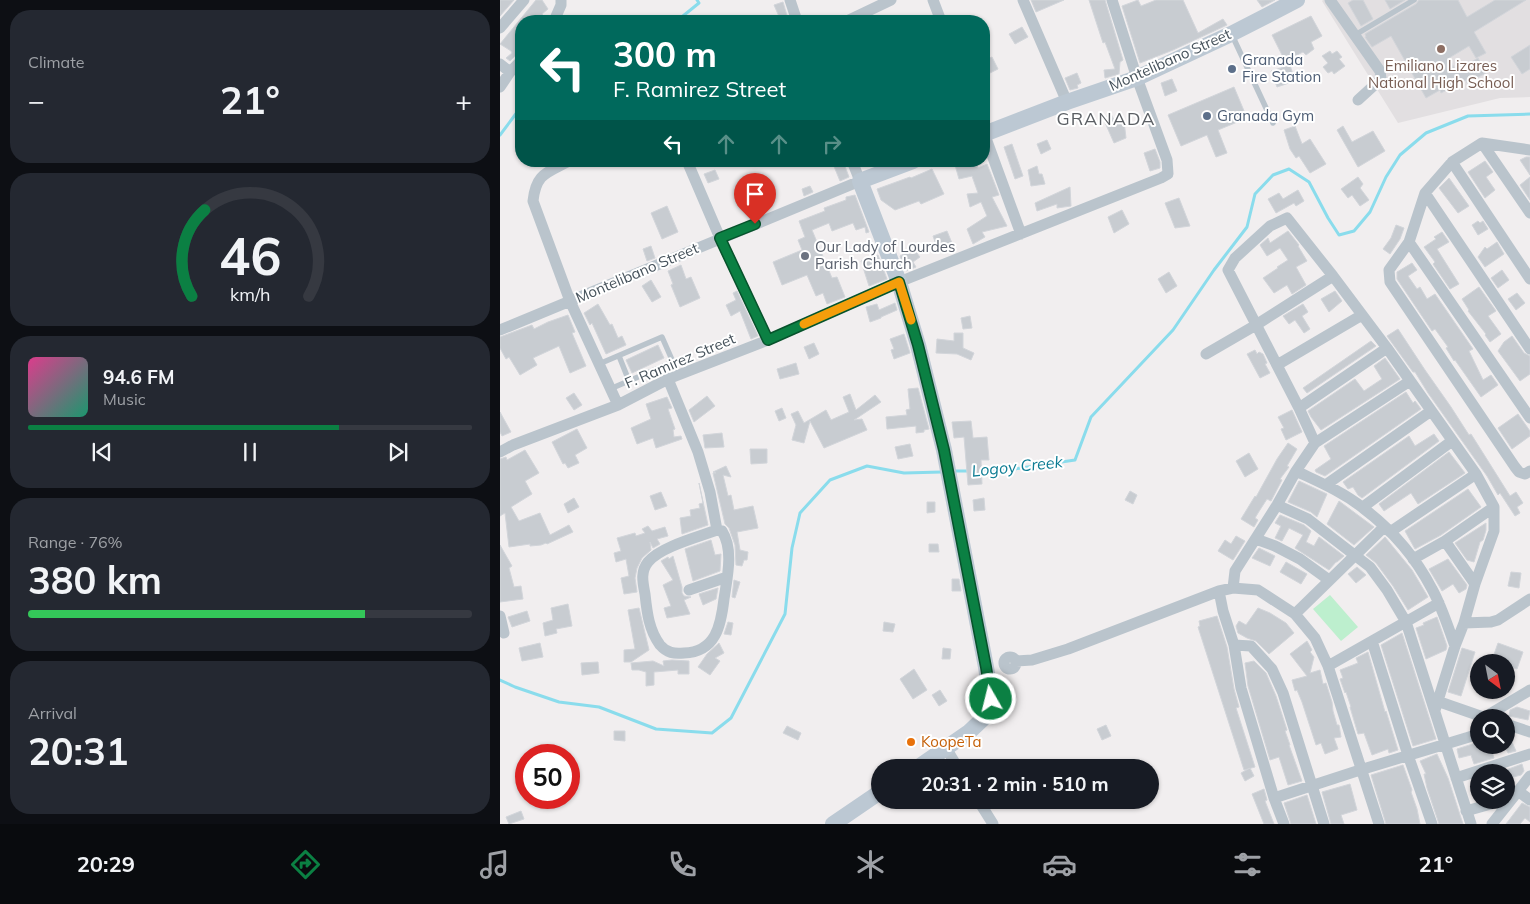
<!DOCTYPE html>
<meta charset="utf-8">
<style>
:root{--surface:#171b24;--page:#242831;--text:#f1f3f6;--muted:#9ea1a6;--line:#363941;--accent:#0b8043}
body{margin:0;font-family:Mulish,sans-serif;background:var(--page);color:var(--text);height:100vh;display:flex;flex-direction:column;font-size:19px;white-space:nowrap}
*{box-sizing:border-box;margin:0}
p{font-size:16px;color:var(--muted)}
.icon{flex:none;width:28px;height:28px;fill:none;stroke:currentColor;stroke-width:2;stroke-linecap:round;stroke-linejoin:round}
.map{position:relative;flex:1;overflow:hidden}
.sheet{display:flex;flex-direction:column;gap:10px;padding:10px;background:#0d0f14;width:500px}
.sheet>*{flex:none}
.top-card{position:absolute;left:15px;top:15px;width:475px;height:152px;border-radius:20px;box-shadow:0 1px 4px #0004;background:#00695c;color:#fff;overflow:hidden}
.needle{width:32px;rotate:148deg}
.controls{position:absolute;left:970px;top:654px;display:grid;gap:10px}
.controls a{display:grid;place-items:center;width:45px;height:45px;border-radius:50%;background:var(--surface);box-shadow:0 1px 4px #0004;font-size:25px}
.speed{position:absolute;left:15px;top:744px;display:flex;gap:10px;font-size:25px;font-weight:700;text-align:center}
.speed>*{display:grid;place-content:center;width:65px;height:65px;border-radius:50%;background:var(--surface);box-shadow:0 1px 4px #0004;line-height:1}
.speed .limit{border:8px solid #d22;background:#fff;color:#111}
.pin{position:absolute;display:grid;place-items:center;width:42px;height:42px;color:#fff;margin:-51px -21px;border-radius:50% 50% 50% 0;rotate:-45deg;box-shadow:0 0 5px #0007}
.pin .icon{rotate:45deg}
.me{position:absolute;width:55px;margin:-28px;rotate:352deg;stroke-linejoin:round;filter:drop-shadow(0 0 4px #0008)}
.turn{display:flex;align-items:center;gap:18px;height:105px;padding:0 15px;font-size:22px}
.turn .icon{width:65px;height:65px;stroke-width:2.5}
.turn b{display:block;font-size:35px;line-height:42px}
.lanes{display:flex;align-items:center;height:48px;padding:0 15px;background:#0003;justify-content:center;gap:25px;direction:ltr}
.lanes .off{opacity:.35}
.big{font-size:38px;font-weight:700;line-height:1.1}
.sheet .widget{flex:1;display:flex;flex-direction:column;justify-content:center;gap:8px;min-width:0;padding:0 18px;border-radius:20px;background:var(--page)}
.sheet .dial{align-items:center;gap:0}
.dial svg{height:130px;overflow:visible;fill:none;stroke:var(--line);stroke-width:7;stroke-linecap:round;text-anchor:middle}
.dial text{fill:var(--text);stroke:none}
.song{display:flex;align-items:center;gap:15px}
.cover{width:60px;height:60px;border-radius:8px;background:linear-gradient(135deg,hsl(330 70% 55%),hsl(160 70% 35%))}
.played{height:5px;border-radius:2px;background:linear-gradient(90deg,var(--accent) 70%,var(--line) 70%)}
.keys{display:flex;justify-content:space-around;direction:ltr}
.heat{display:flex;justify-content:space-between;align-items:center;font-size:28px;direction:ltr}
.charge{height:8px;border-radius:4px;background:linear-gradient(90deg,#34c759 76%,var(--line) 0)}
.trip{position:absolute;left:371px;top:759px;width:288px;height:50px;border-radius:25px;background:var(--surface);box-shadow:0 1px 4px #0004;font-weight:700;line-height:50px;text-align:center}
.dock{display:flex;height:80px;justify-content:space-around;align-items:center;background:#090b0e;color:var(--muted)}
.dock .icon{width:35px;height:35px}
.dock .active{color:var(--accent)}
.dock b{font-size:22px;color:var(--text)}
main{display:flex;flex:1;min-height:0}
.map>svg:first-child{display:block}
.education{fill:#e2dfe1}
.green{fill:#bdefce}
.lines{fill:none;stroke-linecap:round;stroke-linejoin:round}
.stream{stroke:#8adcec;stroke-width:3}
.building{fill:#c8ccd1;stroke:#d2d5da}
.lane{stroke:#bac4cc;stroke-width:5.5}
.street{stroke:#bac4cc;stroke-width:11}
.secondary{stroke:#bcc8d3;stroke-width:16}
.route-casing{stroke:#07532c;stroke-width:12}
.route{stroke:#0b8043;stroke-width:9}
.slow{stroke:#f59e0b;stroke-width:9}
.education-dot{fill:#8d6e63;stroke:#fff;stroke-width:2}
.service-dot{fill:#5c6f8a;stroke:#fff;stroke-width:2}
.worship-dot{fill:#6b7280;stroke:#fff;stroke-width:2}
.food-dot{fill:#e8710a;stroke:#fff;stroke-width:2}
.labels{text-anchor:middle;stroke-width:4;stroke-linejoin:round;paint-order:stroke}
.street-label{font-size:15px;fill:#47535c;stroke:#fff}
.service-label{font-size:15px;fill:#4e5e75;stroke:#fff;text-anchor:start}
.education-label{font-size:15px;fill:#785e54;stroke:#fff}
.worship-label{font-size:15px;fill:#5b616d;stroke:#fff;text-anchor:start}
.food-label{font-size:15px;fill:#c56008;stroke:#fff;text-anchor:start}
.water-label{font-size:16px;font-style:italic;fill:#0d7c93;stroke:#fff}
.quarter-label{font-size:18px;letter-spacing:1px;fill:#5b5f64;stroke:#fff}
</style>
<main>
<section class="sheet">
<div class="widget"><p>Climate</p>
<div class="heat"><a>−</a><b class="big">21°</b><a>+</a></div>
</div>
<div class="widget dial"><svg viewBox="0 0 100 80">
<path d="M14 69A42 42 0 1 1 86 69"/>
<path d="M14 69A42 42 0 0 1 22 16" stroke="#0b8043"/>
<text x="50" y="56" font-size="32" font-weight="700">46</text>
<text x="50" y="72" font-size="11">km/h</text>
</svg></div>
<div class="widget">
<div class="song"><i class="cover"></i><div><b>94.6 FM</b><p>Music</p></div></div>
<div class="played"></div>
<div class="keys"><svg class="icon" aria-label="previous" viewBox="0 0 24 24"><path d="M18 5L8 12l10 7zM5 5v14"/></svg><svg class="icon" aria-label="pause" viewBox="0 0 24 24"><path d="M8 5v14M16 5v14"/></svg><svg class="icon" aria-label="next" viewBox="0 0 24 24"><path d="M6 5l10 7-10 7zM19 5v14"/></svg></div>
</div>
<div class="widget"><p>Range · 76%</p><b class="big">380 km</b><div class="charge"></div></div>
<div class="widget"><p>Arrival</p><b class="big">20:31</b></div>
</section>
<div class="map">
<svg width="1030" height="824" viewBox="0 0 1030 824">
<rect width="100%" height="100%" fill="#f1eeef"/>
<!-- education -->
<path class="education" d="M823,0H1030V97L1000,98L898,123L822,1Z"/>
<!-- green -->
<path class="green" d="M830,595L858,627L841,641L813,609Z"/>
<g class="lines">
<!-- stream -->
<path class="stream" d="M123,21H126
M174,21L178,20L199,3L197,0
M0,135L21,107
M478,470L515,469L575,460L591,417L673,330L714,270L747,227L755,194L773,175L789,169L809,182L828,218L839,235L854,231L870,212L886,177L900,155L926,133L968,116L1030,114
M453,471H470
M0,680L15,687L59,702L99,707L156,729L212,733L231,718L285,614L292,548L300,513L330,480L367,466L404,473L442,472"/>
</g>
<!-- building -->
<path class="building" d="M0,0H14L0,16Z
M36,0H42L48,9L42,14L47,19V21H21V54L16,55L10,61L6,58L12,53L11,51L0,44Z
M531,0H564L536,12Z
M589,0H605L623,60L620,62L619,74L605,78L604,70L615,69L605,42L603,43Z
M638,0L641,6L656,0H683L698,33L723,19L727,25L673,50L640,63L622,6Z
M757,0H775L762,7Z
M853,0H863L873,19L861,26L848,3Z
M885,0H905L890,9Z
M919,0H958L967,17L995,0H1026L974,32L986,53L976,58L969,46L949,58L956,71L978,58L986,73L967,83L966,80L941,93L940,90L926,98L891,36L872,47L865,37H866L865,34L916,4Z
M283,2L288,19L281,21L274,5Z
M811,16L822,36L811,42L814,49L806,55L803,52L785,61L772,35Z
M522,27L528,37L515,44L509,34Z
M1030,45V69L1022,74L1011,57Z
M830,51L832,54L837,51L842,57L839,59L845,66L834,74L832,71L828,73L823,67L828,63L822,56Z
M492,57L498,69L484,76V60Z
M790,65L795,81L777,87L771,71Z
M577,73L581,83L577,85L578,88L570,90L565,78Z
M672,79L677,91L665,96L661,83Z
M734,87L747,118L718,130L727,153L716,157L707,135L681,146L668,115Z
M611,114L616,124L624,121L626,138L614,143L603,118Z
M795,126L802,144L810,139L826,164L810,173L799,156L796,158L790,149L784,130Z
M843,126L852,142L873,131L885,151L858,167L837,130Z
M547,140L551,149L541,154L537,144Z
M512,144L523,176L515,179L504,147Z
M655,149L660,162V168L650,171L644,153Z
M1026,157H1030V175L1020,160Z
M340,161H343L349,177L340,181L333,164Z
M985,161L993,172L986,177L995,190L985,198L968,172Z
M465,162L467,166L476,163L478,168L487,164L499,195L492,197L507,226L482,232L485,237L473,244L467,229L487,216L481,202L470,207L467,194L478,193L472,176L459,179L455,165Z
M537,166L539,174H542L545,184L531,186L528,170Z
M432,169L444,194L421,204L419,201L395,210L381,200L377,189L410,177L411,178Z
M215,170L219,179L208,183L204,174Z
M858,177L863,184L860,188L869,200L860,206L852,195L848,198L841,189Z
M1030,177V200L1020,185Z
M949,178L969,206L958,213L939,188Z
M310,186L313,192L304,196L302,189Z
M570,187L571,206L557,208V204L537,211L535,203Z
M798,190L804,201L796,206L794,203L776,213L768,199L779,193L783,199Z
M355,195L369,232L366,233L365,227L356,230L353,223L332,231L329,223L312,230L332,278L337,277L345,297L327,304L323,293L316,296L307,275L282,285L273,262L302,250L298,240L305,237L299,221L325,211L324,208L346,200V197Z
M679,198L690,226L675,228L665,203Z
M167,206L178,232L162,239L151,213Z
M622,210L629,224L614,233L608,217Z
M978,221L980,223L983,221L988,229L978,235L972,225Z
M896,225L904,228L900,239L890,254L883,249L891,238Z
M447,231L454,248L439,253L433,236Z
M788,231L799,245L798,246L807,261L796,267L806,285L792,294L787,285L774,293L763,278L778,268L777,267L788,260L780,248L767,256L760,245L768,238L770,243Z
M942,232L949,242L937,249L959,284L950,289L933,264L935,262L924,247L936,239L934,237Z
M997,242L1004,254L985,267L978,257L985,247L987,249Z
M151,246L155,258L147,261L143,249Z
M414,249L420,257L413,262L416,267L406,271L400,256Z
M378,255L387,279L369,286L361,261Z
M912,263L917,270L908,276L917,289L920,287L927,299L935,294L973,349L969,351L983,380L991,375L998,385L981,397L955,360L954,361L946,348L948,347L935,329L932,331L897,279V272Z
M181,265L186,279L191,277L200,298L180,307L171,285L173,284L168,271Z
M1002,270L1009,280L998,288L991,278Z
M669,272L677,286L666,293L658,279Z
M151,280L161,297L152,302L142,286Z
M979,287L996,311L988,316L1001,334L990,342L985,335L986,334L968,311L969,310L962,299Z
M237,291L258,336L251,339L240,311L231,316L226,305L236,300L233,293Z
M835,291L842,301L829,312L821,299Z
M1017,293L1025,303L1016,310L1008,299Z
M395,303L397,310L381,317V318L370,322L366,307L377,304L379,310Z
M98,304L110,325L112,324L118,338L122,336L126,345L106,354L92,323L90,325L84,313Z
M803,304L808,312L802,316L810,329L804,333L795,320L789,324L783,316Z
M68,315L75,332L72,333L86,366L70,373L59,346L33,358L37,365L20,375L9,357L6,359L0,348V337L32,325L34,329L48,322Z
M470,316L472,328L463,329L461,318Z
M898,329L925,370L951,407L969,435L971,434L983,453L1010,496L1016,492L1023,503L1017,507L1020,513L1015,516L1000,493L998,495L987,476L928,393L915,372H913L887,336Z
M454,333H463V348L474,353L471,360L457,354L436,353L437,339L454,341Z
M404,334L410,353L394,359L391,350L394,349L390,339Z
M1012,336L1024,353L1030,356V374L1020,381L998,351L1004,342Z
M871,341L876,346L807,393L803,388Z
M314,343L319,354L309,359L304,347Z
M158,345L164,358L132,373L126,360Z
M755,350L757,354L759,352L763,354L767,363L765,364L770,373L760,378L747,354Z
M885,358L900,379L821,430L811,417L808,411L855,379L864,391L882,379L874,366Z
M296,363L299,374L280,379L277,369Z
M418,388L429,429L424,430V432L416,433V426L387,429L386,417L407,415L406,410L410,409L408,389Z
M906,392L913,403L915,401L921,409L825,476L816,472L815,470L831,459L824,446Z
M74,393L82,405L74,410L66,398Z
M350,394L356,410L375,395L381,402L354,420L362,419L367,430L324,448L310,421L304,443L292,440L296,425L291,414L298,411L304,423L326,410L331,420L349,412L343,397Z
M207,396L215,406L194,422L189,410Z
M167,397L172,408L168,409L175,429L173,430L174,437L181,436L182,439L156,448L153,438L137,444L131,428L151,419L146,404Z
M282,408L286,418L279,421L275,411Z
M792,410L802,432L786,440L781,429L784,428L778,417Z
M0,412L11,432L2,436L0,432Z
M1018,414L1030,431V436L1012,449L998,428Z
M471,421L473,438L487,437L489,460H481L482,484L468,485L464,437L454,438L452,422Z
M77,429L87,448L75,455L79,463L68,468L65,463L63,464L52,442Z
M222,433L224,447L205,448L203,435Z
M934,434L939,441L862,498L858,495L853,487L848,489L843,482L909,436L915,446Z
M788,443L797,449L787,466L789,467L780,479L782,480L771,501L767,499L758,513L755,518L758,520L754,527L741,519L755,496L756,497L777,459Z
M410,444L413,456L398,459L395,447Z
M250,449H267V463L251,464Z
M25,450L39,473L25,481L32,494L11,507L19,521L40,513L50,535L69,525L73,532L47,544L46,543L41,545L30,546V544L9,547L5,513L0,516V459L6,457L7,460Z
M949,452L965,473L918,504L911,493L884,511L879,504Z
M749,453L758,469L745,477L736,461Z
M226,466L231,477L223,475L228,496L231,495L234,510L253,506L258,528L237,532L240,550L248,552L247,560H244L242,566L236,565L235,545L229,528L225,524L213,473H216L213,472Z
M799,481L827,494L817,517L811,512L788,502Z
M199,483L208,525L182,534L180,518L191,516L190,510L200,508L199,504L203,503Z
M968,489L981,507L941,535L915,549L905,531Z
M630,491L637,495L633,504L625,500Z
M161,492L167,506L155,510L150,496Z
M74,498L79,507L68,513L64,504Z
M484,498L485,510L474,511L473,500Z
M839,501L874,527L854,545L827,524Z
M427,502H435V512L427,513Z
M780,515L804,525L811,531L806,542L814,546L819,537L844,556L837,562H836L829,570L795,548L803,535L789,528L782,541L775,538L781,526L775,523Z
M986,523V530L983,540L980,542L974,562L967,560L955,543Z
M148,526L152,531L165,527L168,536L157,539L160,544L153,548L150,542L151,550L142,558L137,568L135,578L137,592L124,594L121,578L129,576L126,559L116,562L114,553L121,551L117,538L135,533L136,536L145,533L142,529Z
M736,536L745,541L733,560L718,551L725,540L731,544Z
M885,537L912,570L928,597L908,610L893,586L876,563L866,555Z
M211,540L215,555L221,554L220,571L193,581L185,549Z
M429,544H438L439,552H429Z
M0,545L12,566L9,568L14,587L21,586L23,599L0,602Z
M759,548L775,556L770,566L752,558Z
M173,556L182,587V593L184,596L191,597L184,600L190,614L167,618L164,608L171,606L163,585L173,580L161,561L168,557L169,559Z
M948,559L967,585L966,589L959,593L953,584L942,591L929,569Z
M786,562L807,574L801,584L780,572Z
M857,567L866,575L856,583L848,574Z
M1011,572L1021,573L1019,588L1008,586Z
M452,579H459L461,591H452Z
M234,580L240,582L235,598L232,597Z
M218,588L216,599L203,605L199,594Z
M68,604L72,626L56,629L57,633L45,636L43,623L53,620L51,608Z
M139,608L149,650L131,662H124V650L135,649L128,610Z
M758,608L770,613L786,623L794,633L769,654L756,641L747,638L738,633L736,626L739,621L746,625Z
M27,611L30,621L12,627L8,617Z
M717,616L727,647L734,689L739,707L736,708L755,767L744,770L698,627L700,626L699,621Z
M937,617L947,646L946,650L926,659L916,628L924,625L923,623Z
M228,622L233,623L231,635L224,634Z
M384,622L395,624L393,632L383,631Z
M902,633L936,739L913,746L881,645Z
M807,641L812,650L810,652L814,657L810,673L820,670L823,684L826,683L832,702L833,711L837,725H839L841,737L834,738L838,749L825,754L821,743L816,745L802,702L797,690L795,691L792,680L807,676L790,654Z
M40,643L43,657L22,661L19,648Z
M219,643L224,653L215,658L220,661L210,675L198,667L207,654Z
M998,643L1023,652L1017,669L1006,665V662H999L992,660Z
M443,648L451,649L450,659H442Z
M962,648L975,652L961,696L948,692Z
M868,652L885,712L886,711L898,750L889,753L888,749L872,755L864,733L858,734L850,707H851L846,692L845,693L840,679L843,678L840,670L858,663L856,658Z
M172,660L189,661V674H178V670L154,672V685L146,686V672L139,670H132L131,663L153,661L164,666L163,661Z
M754,661L766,673L776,696L787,730L785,731L790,745H789L802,781L788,785L779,757L770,760L748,686L745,663Z
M98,662L99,673L82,675L81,663Z
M414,669L427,690L413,699L400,679Z
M440,690L447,701L439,706L432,695Z
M1017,707L1030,711L1028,720L1009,716L1010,710Z
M606,725L611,736L602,740L597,729Z
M287,726L301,733L298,740L283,733Z
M114,731H125V741L114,740Z
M1006,732L1008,733L1016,751L1008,753L1004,745H1006Z
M979,742V745H990L994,758L974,764L971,755L959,758L957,749Z
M937,754L948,778L963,824H939L927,788L924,774H926L920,761Z
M1022,764L1024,771L1021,775L1006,779V770Z
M903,765L912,790L911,792L917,809L920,824H886L871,775Z
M750,768L754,776L745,781L741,773Z
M850,784L857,810L841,815L844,824H831L822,792Z
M764,789L767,800L765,801L774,824H764L752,794Z
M807,795L816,824H791L784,803Z
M1022,803L1030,807V822L1025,818L1020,824H1006Z
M21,811L24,819L9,824L6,817Z"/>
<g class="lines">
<!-- lane -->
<path class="lane" d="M732,35L773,123
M855,35L914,0
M119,356L129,381
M99,364L162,337L173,362L110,389"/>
<!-- street -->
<path class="street" d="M290,0L297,21
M433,0L441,21
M523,0L567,102
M830,0L880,71L881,79L858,100
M54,21L61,5V0
M347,21L391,0
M0,28L24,0
M0,64L10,72
M0,87L10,72L21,61
M484,133L521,234
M982,143L1030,213
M1030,150L982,143L952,162L925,193L909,242L889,270L890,282L1015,467L1019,472L1025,474L1030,471
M69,161C47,173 36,173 33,201L70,301L118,405
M187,161L220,238L268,340
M952,162L1030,279
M925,193L1030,349
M909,242L1030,418
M0,330L360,181L352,161
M706,354L756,325L833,276
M777,365L862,315
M168,379L198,452L210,492L217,530L222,531C234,550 227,578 224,599C221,625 216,652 184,653C174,654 167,653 160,645C149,630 147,613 145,594C143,583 140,572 148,562C160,547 198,537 217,530
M799,408L728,270L735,258L770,226L787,218L833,276L887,348L976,474L994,507V531L975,584L964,623L955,646L935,710
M815,443L799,408L887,348
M0,452L13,445L118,405L168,379L268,340L399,282L661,178L668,174L667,160L637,78L612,0
M796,471C819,482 843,492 863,508C891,529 916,558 932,589C942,607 948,627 955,646
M827,484L931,411
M777,505L808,519L870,567L887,590L906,622L971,824
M863,507L952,441
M890,532L976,474
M756,539L775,546L800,559L829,580
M945,541L975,584
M913,559L945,541L994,507
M733,588L735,571L777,505L796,471L815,443L910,381
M189,590L227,577
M719,591L723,611L734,645L741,688L774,798L784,824
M795,614L884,527
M0,616L4,633
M964,623L991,622L998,620L1030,599
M872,641L908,755L932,824
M734,645L751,646L772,669L783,693L824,824
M504 663a6 6 0 1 1 12 0a6 6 0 1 1-12 0Z
M516,661L532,660L568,649L719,591L733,588L758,590L795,614L815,638L828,666L879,824
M828,666L939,603
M937,701L986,718
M985,717L1030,690
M1006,724L1030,732
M446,748L458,768
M956,778L1030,754
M1018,791L1030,800
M774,798L860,770L979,734
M478,800L493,824
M966,811L1005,800
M992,824L1030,776"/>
<!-- secondary -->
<path class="secondary" d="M484,134L567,102L637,78L731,34L797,0
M413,161L360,181L399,282L418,345L444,450L486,667L491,699L486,716L469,732L417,768
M333,824L380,792"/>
</g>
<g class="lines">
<defs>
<path id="route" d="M255,224L220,238L268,340L399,282L418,345L444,450L486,667L491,699"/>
</defs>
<!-- route casing -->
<use href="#route" class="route-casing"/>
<!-- route -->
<use href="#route" class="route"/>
<!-- slow -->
<path class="slow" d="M304,324L399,282L411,320"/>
</g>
<!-- markers -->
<circle class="education-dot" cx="941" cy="49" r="5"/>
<g class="service-dot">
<circle cx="732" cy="69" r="5"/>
<circle cx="707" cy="116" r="5"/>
</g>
<circle class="worship-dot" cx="305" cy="256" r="5"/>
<circle class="food-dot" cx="411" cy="742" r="5"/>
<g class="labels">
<!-- street labels -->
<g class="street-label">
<text transform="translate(670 60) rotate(-24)" y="5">Montelibano Street</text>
<text transform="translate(137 273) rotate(-23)" y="5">Montelibano Street</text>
<text transform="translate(180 361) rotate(-23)" y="5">F. Ramirez Street</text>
</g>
<!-- service labels -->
<g class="service-label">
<text x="742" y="65">Granada<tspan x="742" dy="17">Fire Station</tspan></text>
<text x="717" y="121">Granada Gym</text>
</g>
<!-- education labels -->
<g class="education-label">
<text x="941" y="71">Emiliano Lizares<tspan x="941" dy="17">National High School</tspan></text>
</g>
<!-- worship labels -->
<g class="worship-label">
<text x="315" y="252">Our Lady of Lourdes<tspan x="315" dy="17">Parish Church</tspan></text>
</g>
<!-- food labels -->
<g class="food-label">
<text x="421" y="747">KoopeTa</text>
</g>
<!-- water labels -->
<g class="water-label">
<text transform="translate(517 466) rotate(-6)" y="6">Logoy Creek</text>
</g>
<!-- quarter labels -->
<g class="quarter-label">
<text x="606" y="125">GRANADA</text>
</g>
</g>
</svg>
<div class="controls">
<a><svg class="needle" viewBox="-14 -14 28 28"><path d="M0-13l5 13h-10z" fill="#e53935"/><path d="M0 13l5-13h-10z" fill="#9ea1a6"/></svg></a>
<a><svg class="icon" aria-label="search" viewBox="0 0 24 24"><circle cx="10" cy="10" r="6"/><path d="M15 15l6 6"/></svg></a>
<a><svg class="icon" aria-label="layers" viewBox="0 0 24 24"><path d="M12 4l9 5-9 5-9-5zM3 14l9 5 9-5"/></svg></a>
</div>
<div class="speed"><div class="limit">50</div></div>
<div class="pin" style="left:255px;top:224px;background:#d93025"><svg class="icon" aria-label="arrive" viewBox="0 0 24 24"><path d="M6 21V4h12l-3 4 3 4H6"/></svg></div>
<svg class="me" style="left:491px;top:699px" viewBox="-20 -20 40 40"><circle r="17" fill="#0b8043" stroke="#fff" stroke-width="3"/><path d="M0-11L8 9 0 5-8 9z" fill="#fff"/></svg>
<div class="trip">20:31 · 2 min · 510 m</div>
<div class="top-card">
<div class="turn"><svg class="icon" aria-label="left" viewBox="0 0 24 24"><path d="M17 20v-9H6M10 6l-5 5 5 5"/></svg><div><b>300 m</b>F. Ramirez Street</div></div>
<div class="lanes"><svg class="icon" aria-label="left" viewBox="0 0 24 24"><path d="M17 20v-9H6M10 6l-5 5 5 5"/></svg><svg class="icon off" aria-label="ahead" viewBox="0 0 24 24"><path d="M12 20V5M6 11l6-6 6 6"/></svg><svg class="icon off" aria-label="ahead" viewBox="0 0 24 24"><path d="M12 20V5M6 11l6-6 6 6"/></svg><svg class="icon off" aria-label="right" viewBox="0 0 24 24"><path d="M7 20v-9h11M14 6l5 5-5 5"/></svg></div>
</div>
</div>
</main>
<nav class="dock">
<b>20:29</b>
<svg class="icon active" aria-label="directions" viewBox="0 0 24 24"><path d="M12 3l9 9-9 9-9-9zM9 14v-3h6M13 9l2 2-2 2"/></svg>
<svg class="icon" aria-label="music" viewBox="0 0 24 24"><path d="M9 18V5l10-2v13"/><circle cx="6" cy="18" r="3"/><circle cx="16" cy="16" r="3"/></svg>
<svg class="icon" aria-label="phone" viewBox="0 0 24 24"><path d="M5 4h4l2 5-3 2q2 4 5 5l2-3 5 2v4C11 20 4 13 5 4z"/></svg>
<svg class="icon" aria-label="climate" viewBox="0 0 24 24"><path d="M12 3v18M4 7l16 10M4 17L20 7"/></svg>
<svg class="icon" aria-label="car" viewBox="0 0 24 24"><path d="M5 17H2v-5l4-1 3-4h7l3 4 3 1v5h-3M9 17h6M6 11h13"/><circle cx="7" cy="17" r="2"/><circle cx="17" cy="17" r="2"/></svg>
<svg class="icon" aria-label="filters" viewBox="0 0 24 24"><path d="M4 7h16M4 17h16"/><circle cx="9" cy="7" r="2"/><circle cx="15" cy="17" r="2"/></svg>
<b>21°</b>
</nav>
